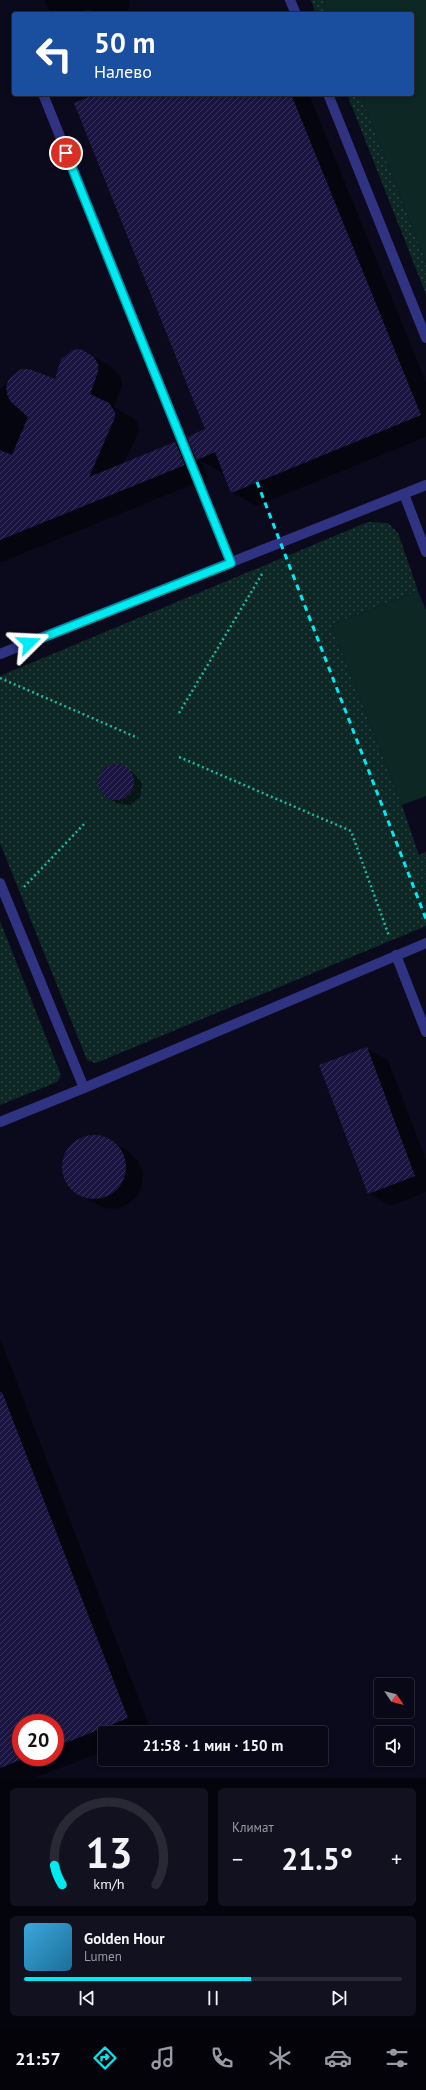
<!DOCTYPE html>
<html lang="ru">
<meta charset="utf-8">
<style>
:root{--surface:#080816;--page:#11111f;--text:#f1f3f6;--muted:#989aa1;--line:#292935;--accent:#00eaf1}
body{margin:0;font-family:"PT Sans",sans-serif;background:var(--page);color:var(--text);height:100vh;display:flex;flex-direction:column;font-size:15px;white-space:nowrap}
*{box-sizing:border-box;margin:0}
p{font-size:13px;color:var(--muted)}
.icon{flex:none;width:22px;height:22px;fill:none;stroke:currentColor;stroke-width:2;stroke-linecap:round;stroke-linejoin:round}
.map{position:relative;height:1778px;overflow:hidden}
.drawer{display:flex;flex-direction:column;gap:10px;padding:10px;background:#04040c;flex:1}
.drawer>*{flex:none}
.guide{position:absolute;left:12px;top:12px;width:402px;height:84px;border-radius:4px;box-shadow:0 2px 6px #0003,0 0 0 1px var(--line);background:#1a4fa0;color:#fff;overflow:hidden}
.needle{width:26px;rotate:125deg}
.buttons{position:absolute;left:374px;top:1678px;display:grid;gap:8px}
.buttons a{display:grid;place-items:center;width:40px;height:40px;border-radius:4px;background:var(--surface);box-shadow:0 2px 6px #0003,0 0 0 1px var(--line);font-size:20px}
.speed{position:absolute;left:12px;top:1714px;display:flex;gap:8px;font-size:20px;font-weight:700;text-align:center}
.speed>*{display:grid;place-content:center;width:52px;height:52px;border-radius:50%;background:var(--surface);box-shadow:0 2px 6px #0003,0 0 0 1px var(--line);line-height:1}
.speed .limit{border:6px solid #d22;background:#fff;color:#111}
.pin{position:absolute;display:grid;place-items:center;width:34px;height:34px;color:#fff;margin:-17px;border:2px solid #fff;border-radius:50%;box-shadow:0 1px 4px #0007}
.me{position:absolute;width:44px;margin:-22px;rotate:69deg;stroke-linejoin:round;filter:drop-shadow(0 0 3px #0008)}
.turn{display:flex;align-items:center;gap:14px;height:84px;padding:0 16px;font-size:18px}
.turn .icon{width:52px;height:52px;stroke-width:2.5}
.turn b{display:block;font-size:28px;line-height:34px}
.big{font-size:30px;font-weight:700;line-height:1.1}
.drawer .tile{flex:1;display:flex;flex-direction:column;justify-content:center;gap:6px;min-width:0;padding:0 14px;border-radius:6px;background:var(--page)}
.drawer .dial{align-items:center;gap:0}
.dial svg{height:104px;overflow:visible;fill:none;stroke:var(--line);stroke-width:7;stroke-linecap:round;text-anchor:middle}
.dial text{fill:var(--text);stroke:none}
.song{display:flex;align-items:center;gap:12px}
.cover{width:48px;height:48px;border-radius:6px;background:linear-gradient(135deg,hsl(200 70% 55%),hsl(200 70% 35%))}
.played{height:4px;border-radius:2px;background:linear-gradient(90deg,var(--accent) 60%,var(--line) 60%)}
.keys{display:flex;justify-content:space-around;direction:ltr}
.heat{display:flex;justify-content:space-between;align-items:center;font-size:22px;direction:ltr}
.drawer .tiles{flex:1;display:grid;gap:10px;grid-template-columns:1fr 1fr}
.tile:last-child{grid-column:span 2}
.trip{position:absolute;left:98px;top:1726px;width:230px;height:40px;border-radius:4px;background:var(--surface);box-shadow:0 2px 6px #0003,0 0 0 1px var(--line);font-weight:700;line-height:40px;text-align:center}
.menu{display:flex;height:64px;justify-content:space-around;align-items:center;background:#030309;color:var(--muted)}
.menu .icon{width:28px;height:28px}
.menu .selected{color:var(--accent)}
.menu b{font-size:18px;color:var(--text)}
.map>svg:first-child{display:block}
.green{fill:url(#green-dots)}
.pitch{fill:#0c2724}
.shadow{fill:#0007;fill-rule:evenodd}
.building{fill:url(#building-hatch)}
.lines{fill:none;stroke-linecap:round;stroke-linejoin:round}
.path{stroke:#22b7a3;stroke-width:2.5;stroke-dasharray:2 3;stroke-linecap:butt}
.service{stroke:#303381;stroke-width:10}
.rail{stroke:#00eaf1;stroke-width:3;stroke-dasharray:6 5;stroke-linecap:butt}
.route-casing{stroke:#00989d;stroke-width:10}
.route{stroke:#00eaf1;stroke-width:7}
</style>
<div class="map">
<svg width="426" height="1778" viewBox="0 0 426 1778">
<defs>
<pattern id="green-dots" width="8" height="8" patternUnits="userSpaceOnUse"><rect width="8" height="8" fill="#0c2724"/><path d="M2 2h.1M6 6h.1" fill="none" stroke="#2e4545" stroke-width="1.8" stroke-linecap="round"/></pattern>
<pattern id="building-hatch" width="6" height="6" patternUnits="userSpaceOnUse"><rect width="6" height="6" fill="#1a1440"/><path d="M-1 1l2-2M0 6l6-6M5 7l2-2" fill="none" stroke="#3a355d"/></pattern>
</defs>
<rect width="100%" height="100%" fill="#0b0a1d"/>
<!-- green -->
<path class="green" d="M311,0H323L328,14H316Z
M347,94H360L426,262V294Z
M368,522L388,523L398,533L418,591L331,625L402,805L419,855L426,852V926L96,1063L87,1060L0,843V676Z
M0,921L61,1075L57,1082L0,1105Z"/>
<!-- pitch -->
<path class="pitch" d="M323,0H426V262L360,94H412V14H328Z
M418,591L426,610V796L402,805L331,625Z"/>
<!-- shadow -->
<path class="shadow" d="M44,0H129L130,5L127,11L122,14H100L88,9L76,14H51Z
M99,94H309L426,382V437L256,506L232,492L224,472L222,473L201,461L208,478L0,563V390L15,374L21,370L56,380L62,360L73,351L81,350L88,353L112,367L121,379L122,386L114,407L133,418L137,422L139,431L124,463L175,443L196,454L207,430Z
M111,765L125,767L134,773L142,783L140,797L130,805L116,803L107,797L99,786L101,773Z
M366,1048L388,1060L426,1160V1192L390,1206L369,1193Z
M90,1136L102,1137L113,1142L130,1152L138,1161L143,1172L142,1185L137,1196L128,1204L117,1209L104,1208L76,1193L68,1184L63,1172L64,1160L69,1149L78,1141Z
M0,1338L152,1733H105V1751L34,1778H0ZM21,1723H55V1757H21Z"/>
<!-- building -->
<path class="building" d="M96,94H291L421,415L231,493L215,452L197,460L187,437L205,429L74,103Z
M81,349L94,357L98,364V372L90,394L109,403L115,412V417L89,477L175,442L185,465L0,540V450L12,455L28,417L10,401L7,394L6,386L9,379L21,369H29L55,379L61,359L73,350Z
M98 782a18 18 0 1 1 36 0a18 18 0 1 1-36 0Z
M367,1047L415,1176L368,1194L319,1065Z
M62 1167a32 32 0 1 1 64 0a32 32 0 1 1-64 0Z
M0,1392H2L128,1718L55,1747V1723H21V1757H28L0,1768Z"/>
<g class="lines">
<!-- path -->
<path class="path" d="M0,678L138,738
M179,713L262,574
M179,757L351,831L389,936
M24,887L86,822"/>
<!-- service -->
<path class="service" d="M290,0L296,14
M43,94L231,563
M328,94L426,338
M404,494L426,552
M0,654L426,485
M0,883L84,1088
M396,955L426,1032
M0,1122L84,1088L426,943"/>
<!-- rail -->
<path class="rail" d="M257,482L426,919"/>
</g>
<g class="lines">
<defs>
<path id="route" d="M29,643L231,563L66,153"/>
</defs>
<!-- route casing -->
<use href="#route" class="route-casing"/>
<!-- route -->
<use href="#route" class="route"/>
</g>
</svg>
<div class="buttons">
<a><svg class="needle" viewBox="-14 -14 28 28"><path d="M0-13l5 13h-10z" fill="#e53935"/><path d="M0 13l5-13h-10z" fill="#989aa1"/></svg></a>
<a><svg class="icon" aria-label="sound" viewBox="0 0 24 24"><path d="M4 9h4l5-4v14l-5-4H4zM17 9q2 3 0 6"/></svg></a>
</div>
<div class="speed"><div class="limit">20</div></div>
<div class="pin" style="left:66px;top:153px;background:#d93025"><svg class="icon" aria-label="arrive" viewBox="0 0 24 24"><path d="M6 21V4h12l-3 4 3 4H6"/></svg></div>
<svg class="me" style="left:29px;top:643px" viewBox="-20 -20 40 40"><path d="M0-17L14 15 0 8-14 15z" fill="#00eaf1" stroke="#fff" stroke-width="4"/></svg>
<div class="trip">21:58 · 1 мин · 150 m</div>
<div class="guide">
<div class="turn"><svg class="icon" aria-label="left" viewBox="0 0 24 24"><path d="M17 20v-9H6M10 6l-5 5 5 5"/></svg><div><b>50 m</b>Налево</div></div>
</div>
</div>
<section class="drawer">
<div class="tiles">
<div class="tile dial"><svg viewBox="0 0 100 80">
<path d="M14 69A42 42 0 1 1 86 69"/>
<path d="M14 69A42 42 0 0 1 8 54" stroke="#00eaf1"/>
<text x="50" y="56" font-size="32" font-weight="700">13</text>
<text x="50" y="72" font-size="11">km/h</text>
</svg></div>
<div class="tile"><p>Климат</p>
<div class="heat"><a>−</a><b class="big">21.5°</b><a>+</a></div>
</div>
<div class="tile">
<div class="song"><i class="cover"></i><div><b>Golden Hour</b><p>Lumen</p></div></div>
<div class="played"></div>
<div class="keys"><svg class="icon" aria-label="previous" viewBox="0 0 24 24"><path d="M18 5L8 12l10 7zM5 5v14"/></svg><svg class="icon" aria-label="pause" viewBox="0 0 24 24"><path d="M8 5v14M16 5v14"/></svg><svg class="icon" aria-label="next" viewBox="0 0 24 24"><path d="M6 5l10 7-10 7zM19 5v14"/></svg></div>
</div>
</div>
</section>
<nav class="menu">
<b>21:57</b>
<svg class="icon selected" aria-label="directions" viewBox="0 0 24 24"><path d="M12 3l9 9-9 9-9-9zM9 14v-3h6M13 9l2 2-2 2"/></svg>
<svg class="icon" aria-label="music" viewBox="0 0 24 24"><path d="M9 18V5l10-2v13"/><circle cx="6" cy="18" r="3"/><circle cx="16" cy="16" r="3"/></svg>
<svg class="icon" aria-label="phone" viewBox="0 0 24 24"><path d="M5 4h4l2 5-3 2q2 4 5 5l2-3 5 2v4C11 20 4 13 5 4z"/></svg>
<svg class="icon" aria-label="climate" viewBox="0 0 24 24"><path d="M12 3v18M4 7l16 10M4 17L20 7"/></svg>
<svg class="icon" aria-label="car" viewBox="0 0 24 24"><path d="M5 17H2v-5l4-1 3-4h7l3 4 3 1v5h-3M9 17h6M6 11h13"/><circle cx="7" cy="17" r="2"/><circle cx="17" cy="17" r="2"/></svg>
<svg class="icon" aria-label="filters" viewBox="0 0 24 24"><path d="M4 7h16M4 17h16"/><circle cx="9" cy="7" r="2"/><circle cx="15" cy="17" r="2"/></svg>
</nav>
